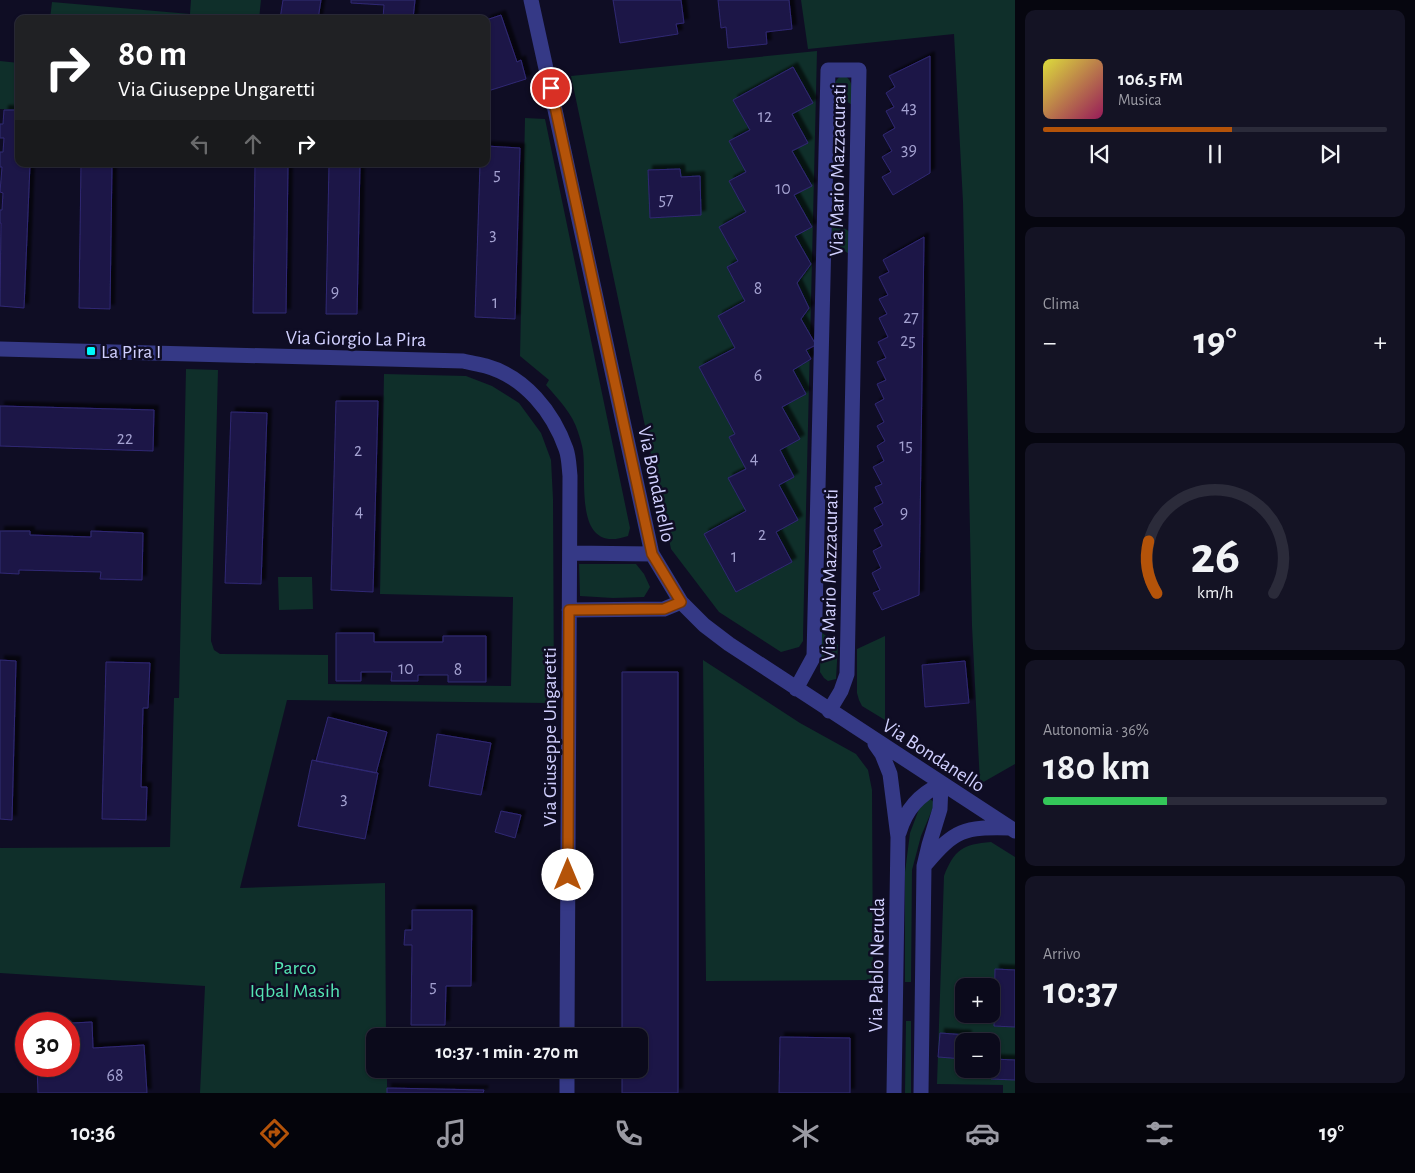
<!DOCTYPE html>
<html lang="it">
<meta charset="utf-8">
<style>
:root{--surface:#0b0a1b;--page:#141324;--text:#f1f3f6;--muted:#9a9aa3;--line:#2b2b3a;--accent:#b45309}
body{margin:0;font-family:"Alegreya Sans",sans-serif;background:var(--page);color:var(--text);height:100vh;display:flex;flex-direction:column;font-size:19px;white-space:nowrap}
*{box-sizing:border-box;margin:0}
p{font-size:16px;color:var(--muted)}
.icon{flex:none;width:28px;height:28px;fill:none;stroke:currentColor;stroke-width:2;stroke-linecap:round;stroke-linejoin:round}
.map{position:relative;flex:1;overflow:hidden}
.panel{display:flex;flex-direction:column;gap:10px;padding:10px;background:#06060f;width:400px}
.panel>*{flex:none}
.hud{position:absolute;left:15px;top:15px;width:475px;height:152px;border-radius:10px;box-shadow:0 1px 4px #0004,0 0 0 1px var(--line);background:#202124;color:#fff;overflow:hidden}
.controls{position:absolute;left:955px;top:978px;display:grid;gap:10px}
.controls a{display:grid;place-items:center;width:45px;height:45px;border-radius:10px;background:var(--surface);box-shadow:0 1px 4px #0004,0 0 0 1px var(--line);font-size:25px}
.speed{position:absolute;left:15px;top:1012px;display:flex;gap:10px;font-size:25px;font-weight:700;text-align:center}
.speed>*{display:grid;place-content:center;width:65px;height:65px;border-radius:50%;background:var(--surface);box-shadow:0 1px 4px #0004,0 0 0 1px var(--line);line-height:1}
.speed .limit{border:8px solid #d22;background:#fff;color:#111}
.pin{position:absolute;display:grid;place-items:center;width:42px;height:42px;color:#fff;margin:-21px;border:2px solid #fff;border-radius:50%;box-shadow:0 1px 5px #0007}
.me{position:absolute;width:55px;margin:-28px;rotate:0deg;stroke-linejoin:round;filter:drop-shadow(0 0 4px #0008)}
.turn{display:flex;align-items:center;gap:18px;height:105px;padding:0 20px;font-size:22px}
.turn .icon{width:65px;height:65px;stroke-width:2.5}
.turn b{display:block;font-size:35px;line-height:42px}
.lanes{display:flex;align-items:center;height:48px;padding:0 20px;background:#0003;justify-content:center;gap:25px;direction:ltr}
.lanes .off{opacity:.35}
.big{font-size:38px;font-weight:600;line-height:1.1}
.panel .tile{flex:1;display:flex;flex-direction:column;justify-content:center;gap:8px;min-width:0;padding:0 18px;border-radius:10px;background:var(--page)}
.panel .dial{align-items:center;gap:0}
.dial svg{height:130px;overflow:visible;fill:none;stroke:var(--line);stroke-width:7;stroke-linecap:round;text-anchor:middle}
.dial text{fill:var(--text);stroke:none}
.song{display:flex;align-items:center;gap:15px}
.cover{width:60px;height:60px;border-radius:8px;background:linear-gradient(135deg,hsl(60 70% 55%),hsl(330 70% 35%))}
.played{height:5px;border-radius:2px;background:linear-gradient(90deg,var(--accent) 55%,var(--line) 55%)}
.keys{display:flex;justify-content:space-around;direction:ltr}
.heat{display:flex;justify-content:space-between;align-items:center;font-size:28px;direction:ltr}
.charge{height:8px;border-radius:4px;background:linear-gradient(90deg,#34c759 36%,var(--line) 0)}
.trip{position:absolute;left:366px;top:1028px;width:282px;height:50px;border-radius:10px;background:var(--surface);box-shadow:0 1px 4px #0004,0 0 0 1px var(--line);font-weight:600;line-height:50px;text-align:center}
.tab-bar{display:flex;height:80px;justify-content:space-around;align-items:center;background:#04040b;color:var(--muted)}
.tab-bar .icon{width:35px;height:35px}
.tab-bar .active{color:var(--accent)}
.tab-bar b{font-size:22px;color:var(--text)}
main{display:flex;flex:1;min-height:0}
.map>svg:first-child{display:block}
.green{fill:#0f2f2a;fill-rule:evenodd}
.building{fill:#1d1846;stroke:#302874;filter:url(#shadow)}
.lines{fill:none;stroke-linecap:round;stroke-linejoin:round}
.minor{stroke:#353986;stroke-width:15}
.route-casing{stroke:#753606;stroke-width:12}
.route{stroke:#b45309;stroke-width:9}
.poi-dot{fill:#00f9fb;stroke:#0f0d24;stroke-width:2}
.labels{text-anchor:middle;stroke-width:5;stroke-linejoin:round;paint-order:stroke}
.number-label{font-size:18px;fill:#a4a2d1}
.street-label{font-size:20px;fill:#d1d0ff;stroke:#0f0d24}
.poi-label{font-size:20px;fill:#d1d0ff;stroke:#0f0d24;text-anchor:start}
.park-label{font-size:20px;fill:#55e6b4;stroke:#0f0d24}
</style>
<main>
<div class="map">
<svg width="1015" height="1093" viewBox="0 0 1015 1093">
<defs>
<filter id="shadow"><feDropShadow dx="4.5" dy="-4.5" stdDeviation="1" flood-color="#0009"/></filter>
</defs>
<rect width="100%" height="100%" fill="#0f0d24"/>
<!-- green -->
<path class="green" d="M191,0H261L259,19H50L52,2L190,14Z
M801,0H1015V764L980,784L972,626L963,202L954,34L808,49Z
M817,51L803,635V641L799,647L781,652L719,612L671,549L571,76Z
M0,61L19,63V110L0,109Z
M844,75C855,82 852,93 852,105L834,93C834,84 835,78 844,75Z
M525,118L545,119L630,528L628,536C573,555 587,481 583,451C582,445 580,438 578,432C573,414 558,399 546,385L549,380L520,356Z
M832,220L850,232L849,254L832,242Z
M186,369L218,370L211,641L214,650L220,654L328,655V684L511,686L513,597L380,594L384,374L466,376L492,386L519,403L541,433L551,460L553,499L554,701L547,703L287,700L240,888L385,883L386,1036H375V1069H387V1093H200L205,986L0,973V848L170,847L174,698H179Z
M579,564H636L644,574L650,587L644,597L613,598L580,596Z
M278,577H312L313,609L279,610Z
M821,632L838,645L836,679L828,681L824,678L820,672Z
M885,636V720L862,706L859,700L857,693V649Z
M703,660L800,723L856,754L868,770L872,790L873,980L706,981Z
M930,799L935,803L921,836L912,870L911,982H905V872L910,833L922,801Z
M991,842L1015,857V1093H1003V1085L937,1084L944,876C954,850 963,844 991,842ZM964,986H991V1014H964ZM964,1041H991V1069H964Z
M906,1021H911V1093H905Z"/>
<!-- building -->
<path class="building" d="M283,0H321L318,19H280Z
M351,0H415L413,19L383,18L384,5L351,3Z
M613,0H681L684,23L676,24L678,34L620,43Z
M718,0H789L792,29L766,32L767,44L728,48L726,27L721,28Z
M501,15L517,62L521,60L526,79L488,91L486,86V20Z
M930,56V173L893,195L882,177L891,172L882,157L892,151L883,135L895,128L886,111L894,107L886,93L895,87L889,76Z
M793,67L813,103L792,114L808,143L792,151L812,186L794,195L812,227L795,236L811,264L797,283L809,308L801,319L816,345L806,350L811,359L793,370L806,394L782,407L800,439L780,450L794,477L779,485L798,520L776,532L792,562L736,592L704,534L746,511L728,478L746,469L729,437L735,434L699,367L735,348L718,316L745,301L727,267L738,261L719,227L746,212L729,181L746,172L729,141L750,130L733,100Z
M4,110H19V164H30L24,308L0,306L1,223H0V210H2L3,193L0,192L2,167H0V152H3L4,138H0V124H3Z
M486,146L520,148L515,319L475,317L480,164H486Z
M81,164H112L110,309L79,308Z
M255,164H288L286,313H253Z
M329,164H360L357,314H326Z
M680,169L681,177L700,176L701,215L650,218L648,170Z
M924,237L919,595L882,610L873,593L880,590L872,573L881,568L873,551L882,546L874,530L883,525L874,508L883,503L875,487L882,484L873,467L884,461L877,446L885,441L877,426L884,422L875,404L884,399L877,384L886,380L877,362L886,358L878,342L888,337L879,318L887,314L879,299L888,295L879,277L889,272L883,260Z
M336,401H378L373,592L331,590Z
M0,406L154,410L153,451L0,446Z
M231,412L267,413L261,584L225,583Z
M0,531H30V535L91,537V531L143,533L142,580L100,579L101,572L19,570V574L0,573Z
M336,633H374V642H443V636H486V682H448V675H418V681H391L392,672H361V681H336Z
M0,660L16,661L12,820L0,819Z
M965,661L969,703L925,707L922,665Z
M106,662L150,663L148,708H143L141,787H147L146,820L102,819Z
M622,672H678V1093H622V1069H640V1036H622Z
M328,717L387,732L376,773L316,761Z
M437,734L491,743L481,795L429,786Z
M312,760L378,773L365,839L298,826Z
M501,811L521,815L515,838L495,832Z
M412,910H472L471,986H446L445,1025H411L412,945H404L405,930H412Z
M995,969L1015,970V1027L994,1026Z
M92,1022L93,1048L144,1045L147,1093H38L37,1066H69V1024H52Z
M940,1033L967,1035L966,1041H964V1059L938,1057Z
M780,1037L850,1038V1093H779Z
M992,1059L1015,1060V1080L991,1079Z
M387,1088L484,1090L483,1093H387Z"/>
<g class="lines">
<!-- minor -->
<path class="minor" d="M531,0L652,554L681,602L704,625L729,644L1015,831
M0,349L463,361C471,363 479,364 486,366C525,377 553,412 566,449C569,457 569,467 570,476L567,1036
M571,553L652,554
M569,610L664,609L681,602
M796,689L814,656L828,70H859L847,674L841,691L829,711
M875,744L882,754L890,774L898,837L894,1093
M899,833C906,809 919,795 941,784
M925,865C955,829 964,827 1010,828
M567,1093V1069
M921,1093L924,866L929,845L940,809L941,784"/>
</g>
<g class="lines">
<defs>
<path id="route" d="M551,88L652,554L681,602L664,609L569,610L568,875"/>
</defs>
<!-- route casing -->
<use href="#route" class="route-casing"/>
<!-- route -->
<use href="#route" class="route"/>
</g>
<!-- markers -->
<rect class="poi-dot" x="86" y="346" width="10" height="10" rx="2.5"/>
<g class="labels">
<!-- number labels -->
<g class="number-label">
<text x="909" y="113">43</text>
<text x="765" y="122">12</text>
<text x="909" y="155">39</text>
<text x="497" y="180">5</text>
<text x="783" y="194">10</text>
<text x="666" y="205">57</text>
<text x="493" y="240">3</text>
<text x="758" y="294">8</text>
<text x="335" y="297">9</text>
<text x="495" y="308">1</text>
<text x="911" y="323">27</text>
<text x="908" y="346">25</text>
<text x="758" y="381">6</text>
<text x="125" y="444">22</text>
<text x="906" y="451">15</text>
<text x="358" y="456">2</text>
<text x="754" y="464">4</text>
<text x="359" y="517">4</text>
<text x="904" y="518">9</text>
<text x="762" y="540">2</text>
<text x="734" y="562">1</text>
<text x="406" y="674">10</text>
<text x="458" y="675">8</text>
<text x="344" y="804">3</text>
<text x="433" y="992">5</text>
<text x="115" y="1081">68</text>
</g>
<!-- street labels -->
<g class="street-label">
<text transform="translate(837 170) rotate(-89)" y="7">Via Mario Mazzacurati</text>
<text transform="translate(356 338) rotate(1)" y="7">Via Giorgio La Pira</text>
<text transform="translate(657 484) rotate(78)" y="7">Via Bondanello</text>
<text transform="translate(829 575) rotate(-89)" y="7">Via Mario Mazzacurati</text>
<text transform="translate(549 737) rotate(-90)" y="7">Via Giuseppe Ungaretti</text>
<text transform="translate(934 755) rotate(33)" y="7">Via Bondanello</text>
<text transform="translate(876 965) rotate(-89)" y="7">Via Pablo Neruda</text>
</g>
<!-- poi labels -->
<g class="poi-label">
<text x="101" y="358">La Pira I</text>
</g>
<!-- park labels -->
<g class="park-label">
<text x="295" y="974">Parco<tspan x="295" dy="23">Iqbal Masih</tspan></text>
</g>
</g>
</svg>
<div class="controls">
<a>+</a>
<a>−</a>
</div>
<div class="speed"><div class="limit">30</div></div>
<div class="pin" style="left:551px;top:88px;background:#d93025"><svg class="icon" aria-label="arrive" viewBox="0 0 24 24"><path d="M6 21V4h12l-3 4 3 4H6"/></svg></div>
<svg class="me" style="left:568px;top:875px" viewBox="-20 -20 40 40"><circle r="19" fill="#fff"/><path d="M0-13L10 11 0 6-10 11z" fill="#b45309"/></svg>
<div class="trip">10:37 · 1 min · 270 m</div>
<div class="hud">
<div class="turn"><svg class="icon" aria-label="right" viewBox="0 0 24 24"><path d="M7 20v-9h11M14 6l5 5-5 5"/></svg><div><b>80 m</b>Via Giuseppe Ungaretti</div></div>
<div class="lanes"><svg class="icon off" aria-label="left" viewBox="0 0 24 24"><path d="M17 20v-9H6M10 6l-5 5 5 5"/></svg><svg class="icon off" aria-label="ahead" viewBox="0 0 24 24"><path d="M12 20V5M6 11l6-6 6 6"/></svg><svg class="icon" aria-label="right" viewBox="0 0 24 24"><path d="M7 20v-9h11M14 6l5 5-5 5"/></svg></div>
</div>
</div>
<section class="panel">
<div class="tile">
<div class="song"><i class="cover"></i><div><b>106.5 FM</b><p>Musica</p></div></div>
<div class="played"></div>
<div class="keys"><svg class="icon" aria-label="previous" viewBox="0 0 24 24"><path d="M18 5L8 12l10 7zM5 5v14"/></svg><svg class="icon" aria-label="pause" viewBox="0 0 24 24"><path d="M8 5v14M16 5v14"/></svg><svg class="icon" aria-label="next" viewBox="0 0 24 24"><path d="M6 5l10 7-10 7zM19 5v14"/></svg></div>
</div>
<div class="tile"><p>Clima</p>
<div class="heat"><a>−</a><b class="big">19°</b><a>+</a></div>
</div>
<div class="tile dial"><svg viewBox="0 0 100 80">
<path d="M14 69A42 42 0 1 1 86 69"/>
<path d="M14 69A42 42 0 0 1 9 37" stroke="#b45309"/>
<text x="50" y="56" font-size="32" font-weight="700">26</text>
<text x="50" y="72" font-size="11">km/h</text>
</svg></div>
<div class="tile"><p>Autonomia · 36%</p><b class="big">180 km</b><div class="charge"></div></div>
<div class="tile"><p>Arrivo</p><b class="big">10:37</b></div>
</section>
</main>
<nav class="tab-bar">
<b>10:36</b>
<svg class="icon active" aria-label="directions" viewBox="0 0 24 24"><path d="M12 3l9 9-9 9-9-9zM9 14v-3h6M13 9l2 2-2 2"/></svg>
<svg class="icon" aria-label="music" viewBox="0 0 24 24"><path d="M9 18V5l10-2v13"/><circle cx="6" cy="18" r="3"/><circle cx="16" cy="16" r="3"/></svg>
<svg class="icon" aria-label="phone" viewBox="0 0 24 24"><path d="M5 4h4l2 5-3 2q2 4 5 5l2-3 5 2v4C11 20 4 13 5 4z"/></svg>
<svg class="icon" aria-label="climate" viewBox="0 0 24 24"><path d="M12 3v18M4 7l16 10M4 17L20 7"/></svg>
<svg class="icon" aria-label="car" viewBox="0 0 24 24"><path d="M5 17H2v-5l4-1 3-4h7l3 4 3 1v5h-3M9 17h6M6 11h13"/><circle cx="7" cy="17" r="2"/><circle cx="17" cy="17" r="2"/></svg>
<svg class="icon" aria-label="filters" viewBox="0 0 24 24"><path d="M4 7h16M4 17h16"/><circle cx="9" cy="7" r="2"/><circle cx="15" cy="17" r="2"/></svg>
<b>19°</b>
</nav>
